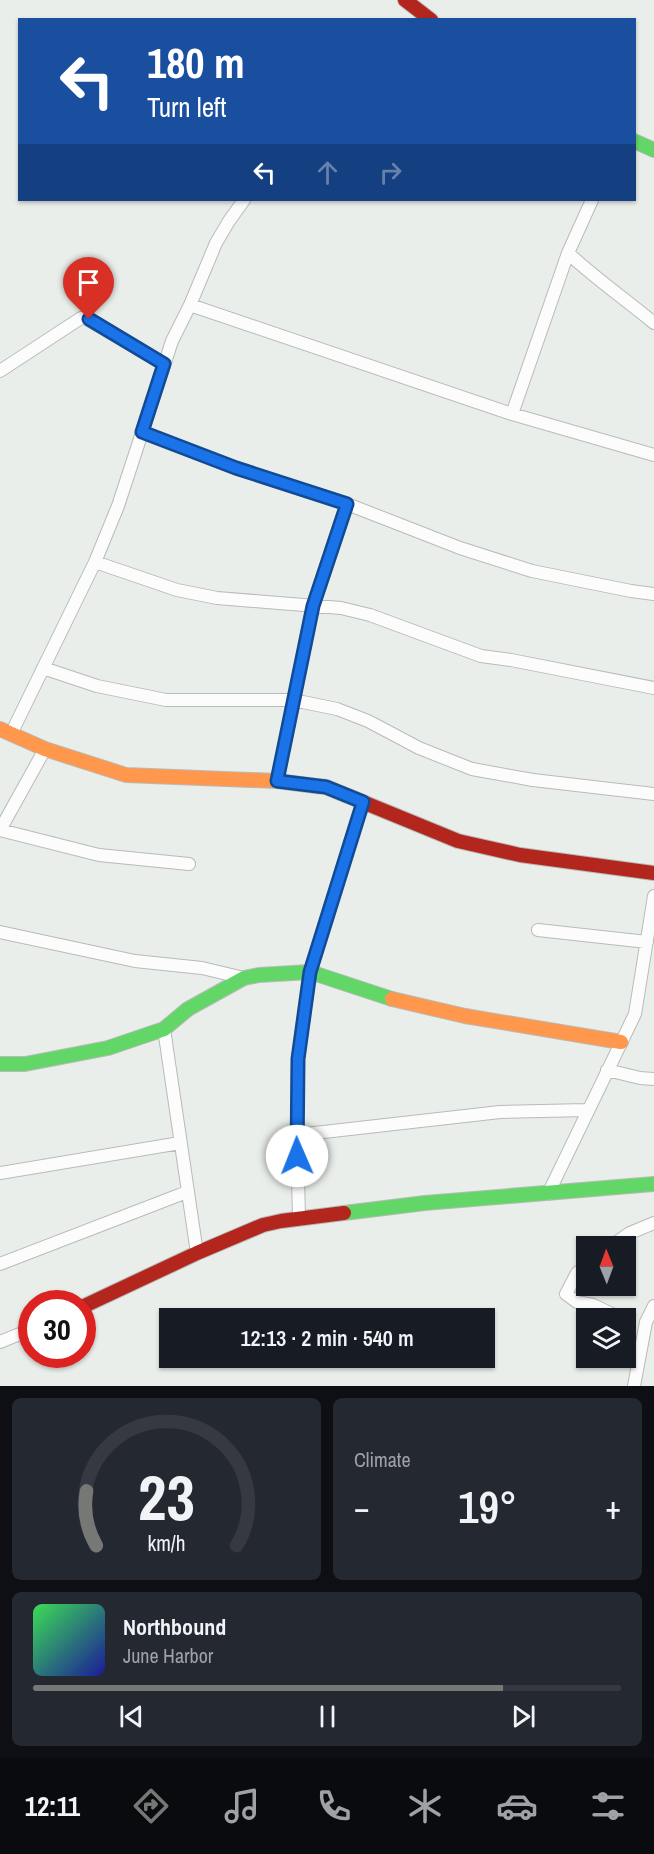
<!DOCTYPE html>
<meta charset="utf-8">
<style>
:root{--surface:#171b24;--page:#242831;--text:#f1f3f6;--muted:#9ea1a6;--line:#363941;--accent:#757874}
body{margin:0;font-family:"Archivo Narrow",sans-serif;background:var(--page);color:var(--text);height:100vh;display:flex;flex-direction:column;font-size:22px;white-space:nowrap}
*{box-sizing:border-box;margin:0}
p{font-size:20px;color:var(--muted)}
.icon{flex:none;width:33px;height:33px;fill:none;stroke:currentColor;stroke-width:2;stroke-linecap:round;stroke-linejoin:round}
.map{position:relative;height:1386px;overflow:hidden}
.panel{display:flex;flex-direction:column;gap:12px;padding:12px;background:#0d0f14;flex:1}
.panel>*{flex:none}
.top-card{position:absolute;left:18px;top:18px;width:618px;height:183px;border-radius:0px;box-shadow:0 2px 4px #0004;background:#1a4fa0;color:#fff;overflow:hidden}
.needle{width:39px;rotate:359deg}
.buttons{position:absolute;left:576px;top:1236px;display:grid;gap:12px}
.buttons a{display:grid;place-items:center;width:60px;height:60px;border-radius:0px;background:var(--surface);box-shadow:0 2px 4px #0004;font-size:30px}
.speed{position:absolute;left:18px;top:1290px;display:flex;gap:12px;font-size:30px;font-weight:700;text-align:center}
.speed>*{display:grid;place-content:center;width:78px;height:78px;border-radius:50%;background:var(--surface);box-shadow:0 2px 4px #0004;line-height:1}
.speed .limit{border:9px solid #d22;background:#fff;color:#111}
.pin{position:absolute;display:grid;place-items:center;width:51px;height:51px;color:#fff;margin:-62px -26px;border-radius:50% 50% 50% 0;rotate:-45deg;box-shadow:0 0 6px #0007}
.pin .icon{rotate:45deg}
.me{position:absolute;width:66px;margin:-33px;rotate:359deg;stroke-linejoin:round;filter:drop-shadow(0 0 4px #0008)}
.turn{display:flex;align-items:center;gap:21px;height:126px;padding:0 30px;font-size:27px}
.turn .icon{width:78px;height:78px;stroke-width:2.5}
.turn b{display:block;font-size:42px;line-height:51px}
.lanes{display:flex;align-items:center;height:57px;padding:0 30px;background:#0003;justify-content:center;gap:30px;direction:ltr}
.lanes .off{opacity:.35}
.big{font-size:45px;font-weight:600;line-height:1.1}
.panel .tile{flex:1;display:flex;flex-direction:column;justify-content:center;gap:9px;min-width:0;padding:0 21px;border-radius:9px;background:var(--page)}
.panel .dial{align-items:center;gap:0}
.dial svg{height:156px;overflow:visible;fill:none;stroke:var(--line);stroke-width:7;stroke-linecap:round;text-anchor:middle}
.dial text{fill:var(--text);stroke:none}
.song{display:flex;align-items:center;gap:18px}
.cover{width:72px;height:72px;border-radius:9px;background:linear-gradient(135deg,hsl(130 70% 55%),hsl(240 70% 35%))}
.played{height:6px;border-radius:3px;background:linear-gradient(90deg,var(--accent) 80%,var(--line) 80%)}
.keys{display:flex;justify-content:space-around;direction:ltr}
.heat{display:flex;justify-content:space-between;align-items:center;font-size:33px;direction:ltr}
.panel .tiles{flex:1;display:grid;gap:12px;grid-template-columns:1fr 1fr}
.tile:last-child{grid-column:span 2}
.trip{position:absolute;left:159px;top:1308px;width:336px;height:60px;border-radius:0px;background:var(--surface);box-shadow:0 2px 4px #0004;font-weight:600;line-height:60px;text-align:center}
.menu{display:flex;height:96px;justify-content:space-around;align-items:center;background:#090b0e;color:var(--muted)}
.menu .icon{width:42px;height:42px}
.menu .active{color:var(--accent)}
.menu b{font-size:27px;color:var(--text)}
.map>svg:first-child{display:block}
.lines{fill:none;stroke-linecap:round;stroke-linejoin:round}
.street-casing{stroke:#b8bbb8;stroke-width:14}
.fast-casing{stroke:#b8bbb8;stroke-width:16}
.slow-casing{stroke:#b8bbb8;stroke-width:16}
.jam-casing{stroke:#b8bbb8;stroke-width:16}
.street{stroke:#fcfcfc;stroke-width:12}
.fast{stroke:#63d668;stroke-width:14}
.slow{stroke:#ff974d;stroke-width:14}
.jam{stroke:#b3261e;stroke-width:14}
.route-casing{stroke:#114b97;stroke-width:15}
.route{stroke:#1a73e8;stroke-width:10}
</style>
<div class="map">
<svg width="654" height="1386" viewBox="0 0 654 1386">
<rect width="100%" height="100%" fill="#eaeeea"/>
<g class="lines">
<defs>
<path id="street" d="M568,253C595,278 625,299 654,323
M190,305L512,414L654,455
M0,371L81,318H85L164,364
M512,414L568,253L592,200
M143,432L235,468L347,504L460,548L532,571L631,591L654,594
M95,562L177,590L217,598L341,608L370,615L481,656L511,660L654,688
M43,668L97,686L166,700H293L337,709L368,721L419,748L472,769L533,780L654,794
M11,734L95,562L118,506L172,341L190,305L216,243L229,221L244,200
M277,781L313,606L347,504
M0,830L99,855L189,864
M0,830L45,749
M538,930L647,942
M0,932L135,961L202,968L244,978
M164,1029L197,1253
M607,1070L640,1078L654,1079
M297,1135L500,1112L587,1110
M0,1173L180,1143
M548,1194L635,1014L654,896
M299,1219L297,1135L298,1059L310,972L363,802
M611,1246L630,1233L654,1223
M0,1264L187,1192
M586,1266L577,1273L566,1294L577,1302L593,1305L612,1314
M0,1342L32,1329
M634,1386L646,1322L654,1306"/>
<path id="fast" d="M634,141L654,150
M0,1064H25L108,1048L164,1029L188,1009L244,978L259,975L310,972L392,999
M344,1213L425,1203L654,1184"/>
<path id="slow" d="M0,729L45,749L126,775L277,781L316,786
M392,999L465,1016L621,1042"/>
<path id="jam" d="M405,0L431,20
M316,786L326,787L458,841L520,855L654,873
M82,1307L197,1253L263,1225L281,1221L344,1213"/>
</defs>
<!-- street casing -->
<use href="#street" class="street-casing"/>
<!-- fast casing -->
<use href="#fast" class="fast-casing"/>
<!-- slow casing -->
<use href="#slow" class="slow-casing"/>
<!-- jam casing -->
<use href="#jam" class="jam-casing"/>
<!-- street -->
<use href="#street" class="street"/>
<!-- fast -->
<use href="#fast" class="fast"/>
<!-- slow -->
<use href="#slow" class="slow"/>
<!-- jam -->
<use href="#jam" class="jam"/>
</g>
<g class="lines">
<defs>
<path id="route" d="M89,319L164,364L142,432L236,468L347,504L313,606L277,781L326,787L363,802L310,972L298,1059L297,1156"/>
</defs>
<!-- route casing -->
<use href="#route" class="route-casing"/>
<!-- route -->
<use href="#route" class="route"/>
</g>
</svg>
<div class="buttons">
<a><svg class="needle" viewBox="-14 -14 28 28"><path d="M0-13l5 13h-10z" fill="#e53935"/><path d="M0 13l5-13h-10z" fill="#9ea1a6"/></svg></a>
<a><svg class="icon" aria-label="layers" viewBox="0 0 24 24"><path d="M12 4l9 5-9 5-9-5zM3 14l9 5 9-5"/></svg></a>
</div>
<div class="speed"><div class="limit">30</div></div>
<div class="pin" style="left:89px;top:319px;background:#d93025"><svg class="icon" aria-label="arrive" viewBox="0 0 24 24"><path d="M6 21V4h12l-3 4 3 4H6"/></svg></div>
<svg class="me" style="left:297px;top:1156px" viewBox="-20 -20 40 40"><circle r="19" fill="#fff"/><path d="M0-13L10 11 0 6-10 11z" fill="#1a73e8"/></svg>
<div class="trip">12:13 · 2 min · 540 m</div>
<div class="top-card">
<div class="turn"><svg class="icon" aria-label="left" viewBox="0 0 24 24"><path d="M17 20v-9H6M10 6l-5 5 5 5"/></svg><div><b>180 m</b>Turn left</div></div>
<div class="lanes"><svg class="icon" aria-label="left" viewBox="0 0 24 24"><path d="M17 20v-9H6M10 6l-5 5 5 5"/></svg><svg class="icon off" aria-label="ahead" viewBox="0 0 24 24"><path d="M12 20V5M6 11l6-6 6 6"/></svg><svg class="icon off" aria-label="right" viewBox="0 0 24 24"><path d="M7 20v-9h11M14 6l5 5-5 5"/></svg></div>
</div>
</div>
<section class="panel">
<div class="tiles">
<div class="tile dial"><svg viewBox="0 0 100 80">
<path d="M14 69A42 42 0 1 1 86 69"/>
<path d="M14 69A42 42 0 0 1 9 41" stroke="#757874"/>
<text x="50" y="56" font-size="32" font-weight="700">23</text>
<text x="50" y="72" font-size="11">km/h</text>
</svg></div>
<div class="tile"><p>Climate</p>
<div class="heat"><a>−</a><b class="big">19°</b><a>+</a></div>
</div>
<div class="tile">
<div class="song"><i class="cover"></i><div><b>Northbound</b><p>June Harbor</p></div></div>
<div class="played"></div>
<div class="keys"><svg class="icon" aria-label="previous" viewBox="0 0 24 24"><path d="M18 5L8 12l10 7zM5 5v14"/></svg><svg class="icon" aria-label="pause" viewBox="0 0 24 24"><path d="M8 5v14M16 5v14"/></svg><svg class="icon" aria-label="next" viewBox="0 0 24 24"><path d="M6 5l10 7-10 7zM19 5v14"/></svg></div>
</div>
</div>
</section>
<nav class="menu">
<b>12:11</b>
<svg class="icon active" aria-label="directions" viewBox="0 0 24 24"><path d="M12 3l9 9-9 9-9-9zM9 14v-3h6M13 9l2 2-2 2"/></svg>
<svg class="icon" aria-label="music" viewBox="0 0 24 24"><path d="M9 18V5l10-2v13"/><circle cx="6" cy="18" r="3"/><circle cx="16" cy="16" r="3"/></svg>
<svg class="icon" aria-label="phone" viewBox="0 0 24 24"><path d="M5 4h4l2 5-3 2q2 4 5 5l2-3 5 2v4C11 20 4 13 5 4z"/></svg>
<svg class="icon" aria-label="climate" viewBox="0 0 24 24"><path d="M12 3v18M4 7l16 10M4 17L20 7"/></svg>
<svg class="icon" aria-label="car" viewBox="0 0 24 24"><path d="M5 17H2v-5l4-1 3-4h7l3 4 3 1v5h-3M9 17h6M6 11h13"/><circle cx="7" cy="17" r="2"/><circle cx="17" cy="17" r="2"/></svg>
<svg class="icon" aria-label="filters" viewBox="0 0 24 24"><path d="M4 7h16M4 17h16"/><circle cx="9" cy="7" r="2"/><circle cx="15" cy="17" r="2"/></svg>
</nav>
